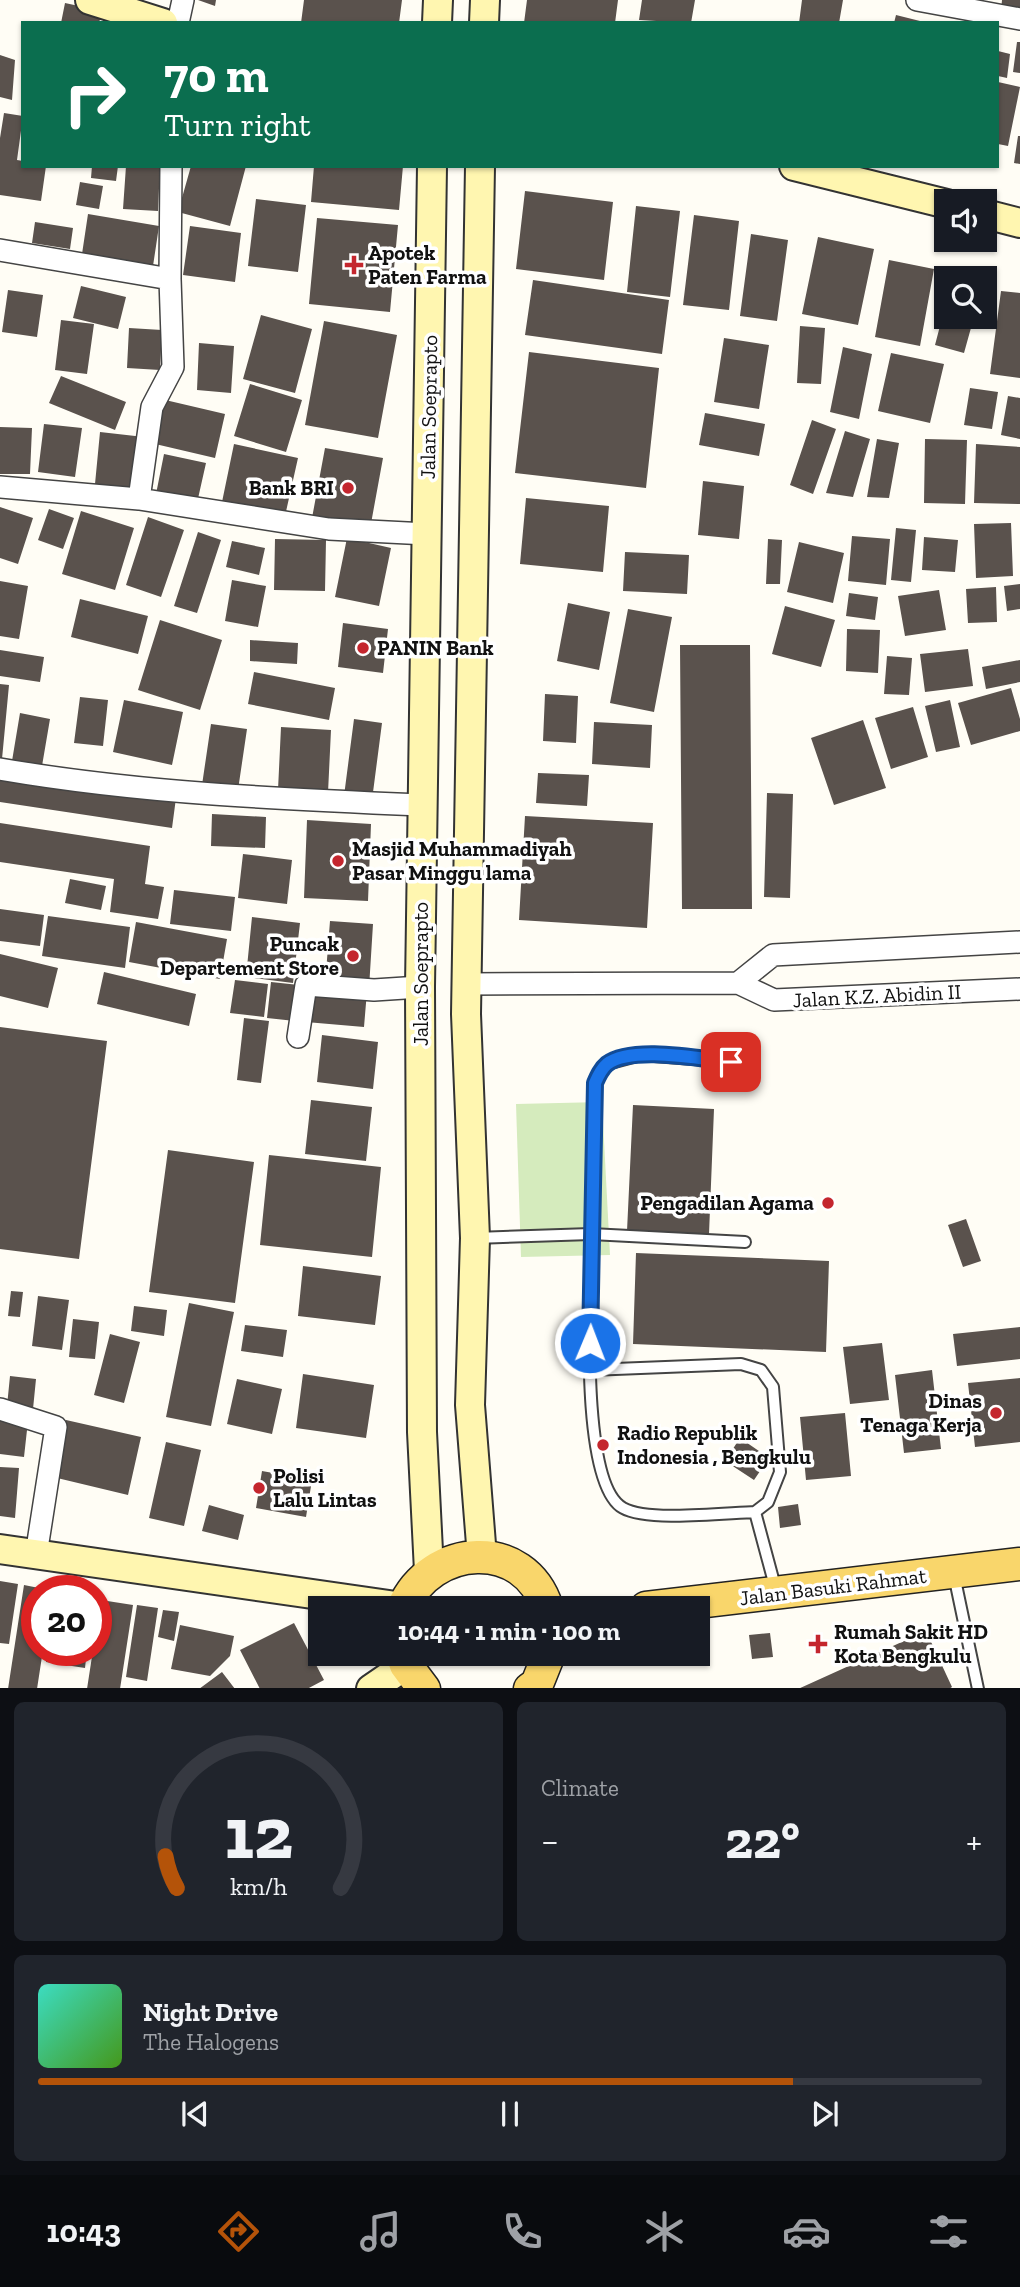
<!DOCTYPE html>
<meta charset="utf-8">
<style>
:root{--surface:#171b24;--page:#20242c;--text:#f1f3f6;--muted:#9ea1a6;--line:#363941;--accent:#b45309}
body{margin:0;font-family:"Zilla Slab",serif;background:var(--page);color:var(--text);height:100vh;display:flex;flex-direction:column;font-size:26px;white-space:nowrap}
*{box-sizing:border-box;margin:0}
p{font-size:23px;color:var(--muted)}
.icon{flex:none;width:38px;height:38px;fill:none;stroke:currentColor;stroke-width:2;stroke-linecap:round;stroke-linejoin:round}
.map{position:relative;height:1688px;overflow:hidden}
.side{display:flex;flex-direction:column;gap:14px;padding:14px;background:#0d0f14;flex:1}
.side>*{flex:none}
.banner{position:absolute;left:21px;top:21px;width:978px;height:147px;border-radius:0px;box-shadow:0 2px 5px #0004;background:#0b6e4f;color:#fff;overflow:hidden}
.fabs{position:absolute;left:934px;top:189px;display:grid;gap:14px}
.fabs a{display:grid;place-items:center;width:63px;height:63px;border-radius:0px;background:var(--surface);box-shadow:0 2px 5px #0004;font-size:35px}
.speed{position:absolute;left:21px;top:1575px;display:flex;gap:14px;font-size:35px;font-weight:700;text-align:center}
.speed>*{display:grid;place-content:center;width:91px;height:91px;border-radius:50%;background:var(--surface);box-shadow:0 2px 5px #0004;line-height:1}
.speed .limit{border:10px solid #d22;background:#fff;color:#111}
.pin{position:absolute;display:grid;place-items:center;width:60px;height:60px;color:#fff;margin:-30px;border-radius:14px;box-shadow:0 4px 10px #0006}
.me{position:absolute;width:77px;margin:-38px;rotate:1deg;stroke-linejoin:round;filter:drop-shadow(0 0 5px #0008)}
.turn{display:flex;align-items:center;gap:24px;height:147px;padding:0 28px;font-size:32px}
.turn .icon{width:91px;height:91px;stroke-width:2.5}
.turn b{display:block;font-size:49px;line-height:60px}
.big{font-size:52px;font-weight:700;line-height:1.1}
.side .tile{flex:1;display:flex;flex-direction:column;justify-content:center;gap:10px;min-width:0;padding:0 24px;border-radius:10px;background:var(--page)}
.side .dial{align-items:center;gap:0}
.dial svg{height:182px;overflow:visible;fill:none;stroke:var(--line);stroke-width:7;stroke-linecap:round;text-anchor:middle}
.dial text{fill:var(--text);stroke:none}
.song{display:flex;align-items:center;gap:21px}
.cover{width:84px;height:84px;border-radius:10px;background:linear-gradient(135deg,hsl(170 70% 55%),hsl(100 70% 35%))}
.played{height:7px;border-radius:4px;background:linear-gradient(90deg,var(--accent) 80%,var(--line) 80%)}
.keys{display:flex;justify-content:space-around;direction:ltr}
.heat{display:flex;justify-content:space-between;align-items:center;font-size:38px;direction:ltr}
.side .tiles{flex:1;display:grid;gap:14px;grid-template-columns:1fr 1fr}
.tile:last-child{grid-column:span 2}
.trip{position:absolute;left:308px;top:1596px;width:402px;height:70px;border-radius:0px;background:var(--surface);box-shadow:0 2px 5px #0004;font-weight:700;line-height:70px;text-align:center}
.tab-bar{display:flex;height:112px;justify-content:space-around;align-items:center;background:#090b0e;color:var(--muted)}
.tab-bar .icon{width:49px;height:49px}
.tab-bar .current{color:var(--accent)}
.tab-bar b{font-size:32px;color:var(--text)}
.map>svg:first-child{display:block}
.green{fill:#d5ebbd}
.building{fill:#5a524d}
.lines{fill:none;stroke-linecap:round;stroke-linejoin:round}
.lane-casing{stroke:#444;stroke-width:14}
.street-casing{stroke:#444;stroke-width:24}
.secondary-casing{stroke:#333;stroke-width:32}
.primary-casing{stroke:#222;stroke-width:35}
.lane{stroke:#fff;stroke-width:10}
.street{stroke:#fff;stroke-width:21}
.secondary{stroke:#fff6b0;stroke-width:28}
.primary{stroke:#f9d66b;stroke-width:32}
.route-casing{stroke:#114b97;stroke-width:18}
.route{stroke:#1a73e8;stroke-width:12}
.poi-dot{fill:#c4262e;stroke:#fff;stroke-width:2.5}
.labels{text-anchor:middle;stroke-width:7;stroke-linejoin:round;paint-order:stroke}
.poi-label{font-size:21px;font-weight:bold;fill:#111;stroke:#fff;text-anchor:start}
.street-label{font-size:21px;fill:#111;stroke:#fff}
</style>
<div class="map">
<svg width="1020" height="1689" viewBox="0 0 1020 1689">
<rect width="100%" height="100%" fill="#fffdf5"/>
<!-- green -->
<path class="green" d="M602,1102L610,1255L521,1257L516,1104Z"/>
<!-- building -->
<path class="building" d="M198,0H216L215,6Z
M304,0H402L399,23H301Z
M527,0H618L615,23H524Z
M642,0H695L691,23L639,20Z
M802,0H843L839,23H799Z
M1002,0H1020V14L1001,11Z
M65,3L102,11L99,23H61Z
M896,15L924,22V23H894Z
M1017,42H1020V73L1013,72Z
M998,51L1010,54L1007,78L998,76Z
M0,55L15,60L12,100L0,97Z
M998,82L1020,87L1008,146L998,144Z
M4,113L23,116L17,160L23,161V166H46L41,201L0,195V138Z
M1018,136H1020V164L1014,163Z
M92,166H118L116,181L91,178Z
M126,166H160L158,211L123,209Z
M191,166H246L230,226L178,212Z
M314,166H403L399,210L311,202Z
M80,182L103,186L99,209L76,205Z
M525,191L613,202L604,280L516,269Z
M256,199L306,205L298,272L248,266Z
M636,206L680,211L670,297L627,292Z
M88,214L159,226L153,266L82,254Z
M694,215L739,221L729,310L683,305Z
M317,218L398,225L390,312L309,304Z
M35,222L73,228L70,249L32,243Z
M190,226L241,233L235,282L183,275Z
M751,234L788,240L777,321L740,316Z
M818,237L874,249L858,325L802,314Z
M889,260L934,269L920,346L875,337Z
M533,280L669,300L662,354L525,335Z
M81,286L126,297L118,329L73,318Z
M8,290L43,295L37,337L2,332Z
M1001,291L1020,293V378L990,374Z
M946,303L947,317H974L964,353L935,345Z
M261,315L312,329L295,393L243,379Z
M61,320L94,324L87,374L55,370Z
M324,321L397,335L378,438L305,425Z
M800,326L825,328L821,384L797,383Z
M129,328L162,330L160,370L127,368Z
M724,338L769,345L759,409L714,402Z
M199,343L234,346L231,393L197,390Z
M843,347L872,354L859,419L830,412Z
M529,352L659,368L646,488L515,473Z
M891,353L944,364L930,423L878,411Z
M61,376L126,402L115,430L49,403Z
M250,384L302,400L286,452L234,436Z
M970,388L998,392L992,429L964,425Z
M1008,396L1020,398V439L1001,435Z
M161,399L225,414L215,458L151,443Z
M705,413L765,424L759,456L699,445Z
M812,420L836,429L813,494L790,485Z
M44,424L82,428L75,477L38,472Z
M0,427L32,428L30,474H0Z
M845,431L870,439L853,497L826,493Z
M100,432L144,437L139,488L95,484Z
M877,439L899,443L889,498L867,497Z
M925,439L967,440L965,504L924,503Z
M234,444L298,458L285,516L222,502Z
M976,444L1020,447V504L974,503Z
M325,448L383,458L370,529L312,518Z
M164,454L206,463L197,503L156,494Z
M703,481L744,486L739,539L698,535Z
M526,498L609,506L603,572L520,564Z
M0,507L33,518L18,564L0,558Z
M49,509L74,518L63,549L38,540Z
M81,511L134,528L115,590L62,574Z
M148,517L184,530L161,597L126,585Z
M1011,523L1013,576L976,578L974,524Z
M896,528L916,530L911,582L891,580Z
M198,532L221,540L197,613L174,606Z
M852,536L890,539L886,585L848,581Z
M924,537L958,540L955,572L922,570Z
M347,538L391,548L379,606L335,597Z
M275,539L326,540L325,591L274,590Z
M768,539L782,540L780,584H766Z
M232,541L265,548L259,575L226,567Z
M799,542L844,553L833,603L787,592Z
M625,552L689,555L687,594L623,591Z
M232,580L266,586L258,627L225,621Z
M0,581L28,586L19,639L0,636Z
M1020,584V609L1007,611L1004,586Z
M996,587L997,622L968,623L966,589Z
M939,590L946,630L905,636L898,596Z
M849,593L878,597L875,620L846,616Z
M80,599L148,616L138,654L71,637Z
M568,603L610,612L599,670L557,661Z
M785,606L835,620L821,667L772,654Z
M628,609L672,617L654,712L610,703Z
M160,620L222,640L200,710L138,690Z
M343,623L388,629L383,673L338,667Z
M847,629L880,630L878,673L846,671Z
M250,640L298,643L297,664L250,661Z
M680,645H750L752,909H682Z
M968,649L973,686L925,692L920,654Z
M0,650L44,657L40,682L0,676Z
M887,656L912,658L909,695L884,694Z
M1020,660V682L986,689L982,667Z
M254,672L335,688L329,720L248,704Z
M0,684L9,685L2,759H0Z
M1011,688L1020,719V731L971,745L958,703Z
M545,694L578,696L576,743L543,741Z
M80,697L108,700L103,746L74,743Z
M124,700L183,712L172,765L113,752Z
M950,700L960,747L936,752L925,706Z
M913,707L928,757L891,769L875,718Z
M20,713L50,719L42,766L12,761Z
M354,719L382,723L372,800L344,796Z
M863,720L886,788L834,805L811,738Z
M594,722L652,725L650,768L592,764Z
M211,724L247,729L238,790L202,785Z
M281,727L331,730L328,793L278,790Z
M0,771L176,798L172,828L0,802Z
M538,773L589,775L587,806L536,803Z
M767,793L793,794L790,898L764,897Z
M212,814L266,817L265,848L211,846Z
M525,816L653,823L647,928L519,920Z
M307,820L371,824L368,901L304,898Z
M0,823L150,846L145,884L164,887L158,919L110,912L114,879L0,862Z
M243,854L292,860L287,904L238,898Z
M70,879L106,886L101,910L65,903Z
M174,890L235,897L231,931L170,924Z
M0,909L44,915L40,946L0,941Z
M48,916L130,927L125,968L42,956Z
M252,917L300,923L293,983L246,977Z
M330,921L373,924L369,988L325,985Z
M136,922L227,939L220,979L129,962Z
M0,954L58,968L48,1008L0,996Z
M104,972L196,994L189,1026L97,1004Z
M235,980L268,984L264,1017L230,1013Z
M271,982L299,985L295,1021L267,1018Z
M309,986L367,991L364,1027L306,1022Z
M244,1018L269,1021L261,1083L237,1080Z
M0,1027L107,1041L79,1259L0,1249Z
M322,1035L378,1042L373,1089L317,1082Z
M311,1100L372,1107L366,1161L305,1154Z
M633,1105L714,1109L709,1234L627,1231Z
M168,1150L254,1162L235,1303L149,1292Z
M269,1155L381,1167L372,1257L260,1245Z
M966,1219L981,1261L963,1267L948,1225Z
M636,1253L829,1261L826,1352L633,1344Z
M303,1266L381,1276L375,1325L298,1316Z
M11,1291L23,1292L20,1317L8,1316Z
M38,1296L69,1300L62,1350L32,1346Z
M189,1303L234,1312L211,1426L166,1417Z
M134,1306L167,1310L164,1336L131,1331Z
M73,1319L99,1322L95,1359L69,1357Z
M245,1325L287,1330L283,1357L241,1351Z
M1020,1327V1359L957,1366L953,1334Z
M110,1334L140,1342L124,1403L94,1395Z
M882,1343L889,1400L850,1404L843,1347Z
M932,1370L941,1449L904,1453L895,1375Z
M303,1374L374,1385L366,1438L296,1428Z
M10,1376L36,1379L33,1409L7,1406Z
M1020,1378V1442L975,1447L968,1383Z
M237,1379L282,1389L272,1434L227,1424Z
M845,1413L851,1476L806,1480L800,1417Z
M0,1417L28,1421L24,1457L0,1454Z
M66,1420L141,1437L128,1495L53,1477Z
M740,1438L769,1458L754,1480L725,1461Z
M166,1442L201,1450L184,1526L149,1518Z
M0,1467L19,1468L15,1518L0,1516Z
M262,1471L312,1480L306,1517L256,1508Z
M798,1504L801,1525L780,1528L778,1507Z
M209,1505L244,1515L238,1540L202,1531Z
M0,1581L18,1584L9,1644L0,1643Z
M24,1585L54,1591H37V1650H43L37,1689H8Z
M101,1600L133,1605L120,1689H87L93,1650H96Z
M137,1605L158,1608L147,1681L126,1677Z
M163,1610L179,1612L174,1641L158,1637Z
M294,1623L324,1680L307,1689H260L240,1650Z
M180,1625L234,1636L230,1656L210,1676L171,1669Z
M926,1631L952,1687L949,1689H798Z
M770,1633L773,1657L752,1659L749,1635Z
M48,1650H87L85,1668L46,1662Z
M222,1672L235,1689H199Z"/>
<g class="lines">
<defs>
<path id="lane" d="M475,1238L591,1234L595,1083L607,1064L641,1055L731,1062
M745,1242L591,1234C591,1285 578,1483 623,1508C647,1522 725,1513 755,1512L776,1590
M590,1370L741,1364L761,1370L773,1387L780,1472L768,1502L755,1512
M954,1575L978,1689"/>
<path id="street" d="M917,0L1020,19
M178,23L183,0
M0,250L170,279
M0,487L139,499L329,529L427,534
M139,499L152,407L173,367L170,279L171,166
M0,769C139,793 280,799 422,805
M738,983L774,1000L1020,989
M468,984L738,983L773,955L1020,942
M298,1037L306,985L374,990L420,987
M0,1409L56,1427L36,1555"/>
<path id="secondary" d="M90,0L163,23
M437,23L438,0
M484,23L485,0
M480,166L466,1014L475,1238L470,1405L482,1557
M794,166L947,204
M985,214L1020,223
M0,1549L403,1607
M429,1571L422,1432L420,987L432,166
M371,1689L406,1665"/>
<path id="primary" d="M403,1608C431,1543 525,1537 547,1608
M646,1608L1020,1564
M402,1654L406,1665L424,1689
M530,1689L537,1684L549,1654"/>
</defs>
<!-- lane casing -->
<use href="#lane" class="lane-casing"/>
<!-- street casing -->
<use href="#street" class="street-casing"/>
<!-- secondary casing -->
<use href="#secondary" class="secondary-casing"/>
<!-- primary casing -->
<use href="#primary" class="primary-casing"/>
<!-- lane -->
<use href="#lane" class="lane"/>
<!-- street -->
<use href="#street" class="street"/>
<!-- secondary -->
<use href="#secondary" class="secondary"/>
<!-- primary -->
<use href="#primary" class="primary"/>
</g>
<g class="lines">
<defs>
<path id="route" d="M590,1343L595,1083C598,1076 601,1069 607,1064C632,1045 701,1059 731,1062"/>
</defs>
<!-- route casing -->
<use href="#route" class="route-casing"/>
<!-- route -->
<use href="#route" class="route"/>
</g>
<!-- markers -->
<g class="poi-dot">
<path d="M350.5 254.5h7v7h7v7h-7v7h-7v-7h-7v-7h7z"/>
<circle cx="348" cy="488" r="7"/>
<circle cx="363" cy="648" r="7"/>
<circle cx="338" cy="861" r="7"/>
<circle cx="353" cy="956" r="7"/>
<circle cx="828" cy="1203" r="7"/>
<circle cx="996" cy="1413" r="7"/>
<circle cx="603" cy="1445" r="7"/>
<circle cx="259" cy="1488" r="7"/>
<path d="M814.5 1633.5h7v7h7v7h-7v7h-7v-7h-7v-7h7z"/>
</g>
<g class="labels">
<!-- poi labels -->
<g class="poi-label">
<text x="368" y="260">Apotek<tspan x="368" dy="24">Paten Farma</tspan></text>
<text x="334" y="495" text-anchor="end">Bank BRI</text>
<text x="377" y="655">PANIN Bank</text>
<text x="352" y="856">Masjid Muhammadiyah<tspan x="352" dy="24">Pasar Minggu lama</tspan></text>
<text x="339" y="951" text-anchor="end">Puncak<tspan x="339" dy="24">Departement Store</tspan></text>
<text x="814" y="1210" text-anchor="end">Pengadilan Agama</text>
<text x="982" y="1408" text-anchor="end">Dinas<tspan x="982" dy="24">Tenaga Kerja</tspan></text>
<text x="617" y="1440">Radio Republik<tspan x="617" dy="24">Indonesia , Bengkulu</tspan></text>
<text x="273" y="1483">Polisi<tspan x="273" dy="24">Lalu Lintas</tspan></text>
<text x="834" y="1639">Rumah Sakit HD<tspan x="834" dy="24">Kota Bengkulu</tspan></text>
</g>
<!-- street labels -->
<g class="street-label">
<text transform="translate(429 407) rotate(-89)" y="7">Jalan Soeprapto</text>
<text transform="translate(421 974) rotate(-90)" y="7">Jalan Soeprapto</text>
<text transform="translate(877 996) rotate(-3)" y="7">Jalan K.Z. Abidin II</text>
<text transform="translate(833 1587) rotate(-7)" y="7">Jalan Basuki Rahmat</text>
</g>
</g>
</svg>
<div class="fabs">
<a><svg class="icon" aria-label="sound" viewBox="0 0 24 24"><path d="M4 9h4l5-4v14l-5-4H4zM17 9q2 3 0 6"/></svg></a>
<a><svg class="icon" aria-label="search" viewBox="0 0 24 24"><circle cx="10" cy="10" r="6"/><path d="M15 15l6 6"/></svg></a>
</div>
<div class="speed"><div class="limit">20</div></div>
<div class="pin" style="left:731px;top:1062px;background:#d93025"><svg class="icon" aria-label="arrive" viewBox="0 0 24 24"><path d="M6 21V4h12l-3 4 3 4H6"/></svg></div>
<svg class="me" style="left:590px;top:1343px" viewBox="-20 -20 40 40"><circle r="17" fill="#1a73e8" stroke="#fff" stroke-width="3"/><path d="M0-11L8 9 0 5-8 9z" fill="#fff"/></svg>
<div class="trip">10:44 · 1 min · 100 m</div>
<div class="banner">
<div class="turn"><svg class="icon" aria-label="right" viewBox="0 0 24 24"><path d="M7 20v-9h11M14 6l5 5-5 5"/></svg><div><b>70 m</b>Turn right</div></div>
</div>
</div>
<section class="side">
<div class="tiles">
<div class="tile dial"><svg viewBox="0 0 100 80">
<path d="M14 69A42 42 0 1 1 86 69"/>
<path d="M14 69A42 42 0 0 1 9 55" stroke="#b45309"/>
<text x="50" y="56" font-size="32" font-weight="700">12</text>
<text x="50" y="72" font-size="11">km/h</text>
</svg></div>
<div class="tile"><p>Climate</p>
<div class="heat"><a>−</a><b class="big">22°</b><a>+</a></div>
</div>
<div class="tile">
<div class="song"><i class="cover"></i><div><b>Night Drive</b><p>The Halogens</p></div></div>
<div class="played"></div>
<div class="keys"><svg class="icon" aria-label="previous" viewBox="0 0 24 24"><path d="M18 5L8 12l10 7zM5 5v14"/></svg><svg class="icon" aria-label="pause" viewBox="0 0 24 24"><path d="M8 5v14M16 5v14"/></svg><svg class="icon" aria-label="next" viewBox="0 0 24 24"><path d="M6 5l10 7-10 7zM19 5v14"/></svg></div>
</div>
</div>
</section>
<nav class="tab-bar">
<b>10:43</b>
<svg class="icon current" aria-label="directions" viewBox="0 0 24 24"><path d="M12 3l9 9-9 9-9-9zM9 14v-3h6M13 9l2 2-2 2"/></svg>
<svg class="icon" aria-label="music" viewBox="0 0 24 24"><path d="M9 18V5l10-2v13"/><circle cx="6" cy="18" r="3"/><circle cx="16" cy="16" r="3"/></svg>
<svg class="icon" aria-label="phone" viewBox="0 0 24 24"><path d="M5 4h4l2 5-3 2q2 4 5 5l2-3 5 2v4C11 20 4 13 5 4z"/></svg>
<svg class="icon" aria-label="climate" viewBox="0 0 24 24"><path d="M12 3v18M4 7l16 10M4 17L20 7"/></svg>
<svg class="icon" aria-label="car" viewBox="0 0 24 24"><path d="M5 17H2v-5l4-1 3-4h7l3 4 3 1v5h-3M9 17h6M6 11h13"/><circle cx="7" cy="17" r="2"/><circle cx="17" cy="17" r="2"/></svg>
<svg class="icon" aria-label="filters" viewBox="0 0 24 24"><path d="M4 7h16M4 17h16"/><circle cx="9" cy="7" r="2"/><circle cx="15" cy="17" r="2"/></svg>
</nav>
